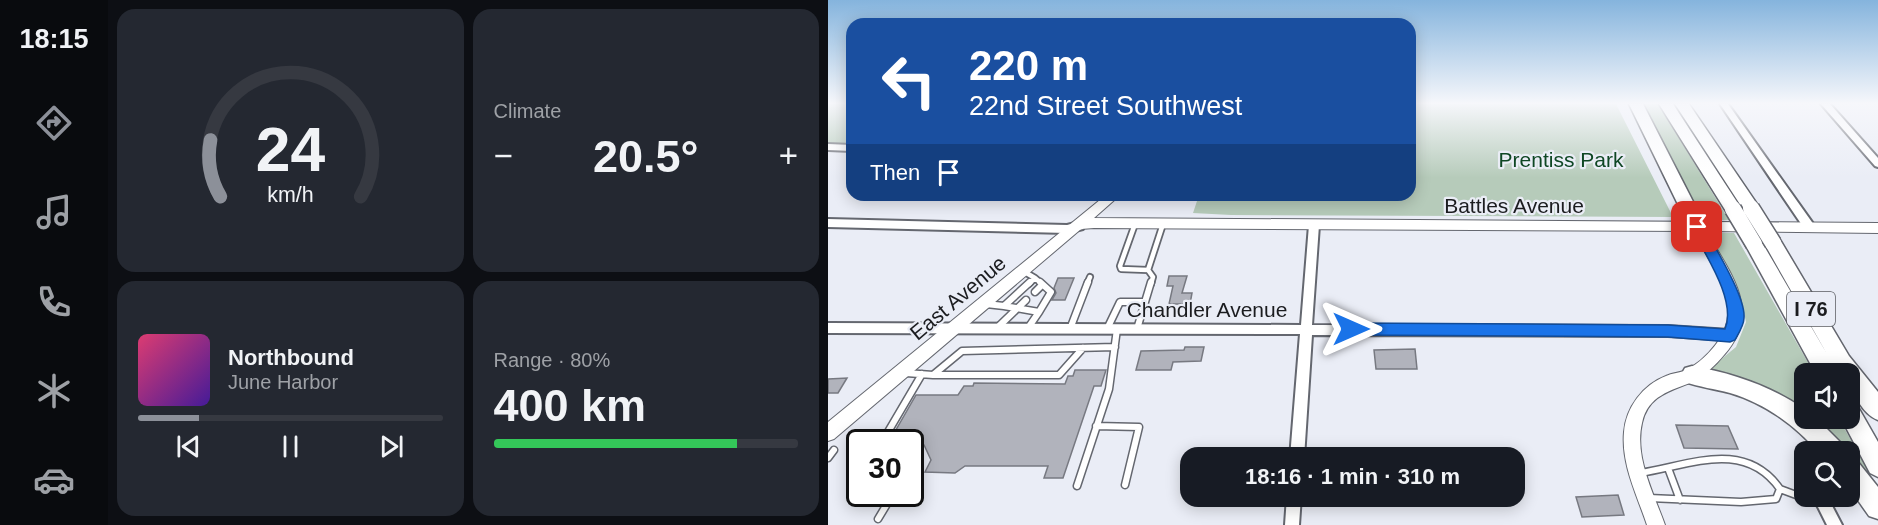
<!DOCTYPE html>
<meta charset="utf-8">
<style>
:root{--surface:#171b24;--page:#242831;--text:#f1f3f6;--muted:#9ea1a6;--line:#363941;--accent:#8c9099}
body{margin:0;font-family:Arial,sans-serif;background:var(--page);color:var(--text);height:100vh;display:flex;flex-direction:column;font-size:22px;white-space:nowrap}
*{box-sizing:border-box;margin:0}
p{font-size:20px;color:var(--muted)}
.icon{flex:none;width:33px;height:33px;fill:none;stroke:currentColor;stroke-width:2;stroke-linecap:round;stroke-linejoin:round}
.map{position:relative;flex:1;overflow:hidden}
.drawer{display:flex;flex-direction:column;gap:9px;padding:9px;background:#0d0f14;width:720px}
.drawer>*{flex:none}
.hud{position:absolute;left:18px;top:18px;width:570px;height:183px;border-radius:18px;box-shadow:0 3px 15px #0003;background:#1a4fa0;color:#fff;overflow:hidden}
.buttons{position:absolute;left:966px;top:363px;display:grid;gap:12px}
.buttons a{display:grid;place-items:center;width:66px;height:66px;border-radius:12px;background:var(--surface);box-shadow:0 3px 15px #0003;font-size:30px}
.speed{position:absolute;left:18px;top:429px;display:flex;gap:12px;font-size:30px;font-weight:700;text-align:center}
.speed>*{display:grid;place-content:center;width:78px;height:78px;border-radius:50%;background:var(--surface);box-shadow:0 3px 15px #0003;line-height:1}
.speed .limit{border:3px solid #111;border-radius:9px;background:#fff;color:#111}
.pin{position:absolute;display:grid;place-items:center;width:51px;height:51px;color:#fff;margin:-26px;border-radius:12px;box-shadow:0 3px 9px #0006}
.me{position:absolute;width:66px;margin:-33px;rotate:90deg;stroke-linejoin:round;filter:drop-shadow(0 0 4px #0008)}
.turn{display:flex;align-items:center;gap:21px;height:126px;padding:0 24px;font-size:27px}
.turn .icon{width:78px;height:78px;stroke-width:2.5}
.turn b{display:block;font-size:42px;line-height:51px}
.then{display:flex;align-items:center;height:57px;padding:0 24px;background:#0003;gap:12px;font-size:22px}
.big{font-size:45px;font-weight:700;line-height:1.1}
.drawer .card{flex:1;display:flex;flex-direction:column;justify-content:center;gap:9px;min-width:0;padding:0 21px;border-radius:18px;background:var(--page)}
.drawer .dial{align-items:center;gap:0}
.dial svg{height:156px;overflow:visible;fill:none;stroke:var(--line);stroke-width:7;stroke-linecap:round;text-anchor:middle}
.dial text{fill:var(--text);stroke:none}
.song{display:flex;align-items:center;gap:18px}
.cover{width:72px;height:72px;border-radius:9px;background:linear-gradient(135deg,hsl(340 70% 55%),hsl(260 70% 35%))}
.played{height:6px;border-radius:3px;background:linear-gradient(90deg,var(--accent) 20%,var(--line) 20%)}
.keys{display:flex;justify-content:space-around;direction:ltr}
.heat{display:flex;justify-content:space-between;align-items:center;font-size:33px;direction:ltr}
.charge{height:9px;border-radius:4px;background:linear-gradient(90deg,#34c759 80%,var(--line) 0)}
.drawer .tiles{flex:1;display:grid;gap:9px;grid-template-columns:repeat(2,1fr)}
.trip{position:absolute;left:352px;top:447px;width:345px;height:60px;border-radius:18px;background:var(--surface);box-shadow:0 3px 15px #0003;font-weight:700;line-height:60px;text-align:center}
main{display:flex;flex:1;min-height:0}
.dock{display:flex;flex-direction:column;width:108px;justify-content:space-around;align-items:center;background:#090b0e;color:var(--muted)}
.dock .icon{width:42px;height:42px}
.dock .active{color:var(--accent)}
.dock b{font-size:27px;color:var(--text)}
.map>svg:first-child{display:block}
.green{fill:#b6cbba}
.building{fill:#b1b3bc;stroke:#777981;stroke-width:1.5}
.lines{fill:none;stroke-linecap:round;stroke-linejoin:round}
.lane-far1-casing{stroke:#64676f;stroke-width:8}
.lane-casing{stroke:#64676f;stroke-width:9}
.street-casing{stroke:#64676f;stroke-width:4}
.secondary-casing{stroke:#64676f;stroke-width:2}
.highway-casing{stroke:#64676f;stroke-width:3}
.lane-far1{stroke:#fff;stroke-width:4.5}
.lane{stroke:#fff;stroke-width:6}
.street{fill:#fff;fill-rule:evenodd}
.secondary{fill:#fff;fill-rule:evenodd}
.highway{fill:#fff;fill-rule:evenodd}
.highway-bridge-casing{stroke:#64676f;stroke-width:19;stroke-linecap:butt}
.highway-bridge{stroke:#fff;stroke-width:16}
.route{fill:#1a73e8;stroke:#114b97;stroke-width:1.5}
.labels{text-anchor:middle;stroke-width:4.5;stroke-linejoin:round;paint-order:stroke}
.shield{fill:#eaedf6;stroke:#595b60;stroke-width:1.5}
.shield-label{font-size:20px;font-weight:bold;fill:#1b1c1f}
.park-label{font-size:21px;fill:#0f4724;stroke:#eaedf6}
.street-label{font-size:21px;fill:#1b1c1f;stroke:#eaedf6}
</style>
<main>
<nav class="dock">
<b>18:15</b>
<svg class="icon active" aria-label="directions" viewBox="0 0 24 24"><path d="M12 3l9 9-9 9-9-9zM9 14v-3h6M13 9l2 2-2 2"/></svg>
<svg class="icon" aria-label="music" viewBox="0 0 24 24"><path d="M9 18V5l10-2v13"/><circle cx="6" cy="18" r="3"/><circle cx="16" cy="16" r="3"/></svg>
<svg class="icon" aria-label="phone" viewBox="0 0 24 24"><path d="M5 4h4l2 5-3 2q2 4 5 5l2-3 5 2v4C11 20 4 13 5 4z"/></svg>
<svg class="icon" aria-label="climate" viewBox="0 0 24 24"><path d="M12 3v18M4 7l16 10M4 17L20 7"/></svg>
<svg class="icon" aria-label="car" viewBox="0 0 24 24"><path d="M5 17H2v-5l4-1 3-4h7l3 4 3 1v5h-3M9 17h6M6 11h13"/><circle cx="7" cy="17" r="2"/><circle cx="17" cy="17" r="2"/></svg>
</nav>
<section class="drawer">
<div class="tiles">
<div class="card dial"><svg viewBox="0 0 100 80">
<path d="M14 69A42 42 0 1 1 86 69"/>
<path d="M14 69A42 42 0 0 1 9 40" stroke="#8c9099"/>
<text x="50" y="56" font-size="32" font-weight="700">24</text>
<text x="50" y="72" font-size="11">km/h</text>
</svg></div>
<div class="card"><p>Climate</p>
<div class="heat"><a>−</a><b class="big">20.5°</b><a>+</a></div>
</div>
<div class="card">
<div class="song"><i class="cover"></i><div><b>Northbound</b><p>June Harbor</p></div></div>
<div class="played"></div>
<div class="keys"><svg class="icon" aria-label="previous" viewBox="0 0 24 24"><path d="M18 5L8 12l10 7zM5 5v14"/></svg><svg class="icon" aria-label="pause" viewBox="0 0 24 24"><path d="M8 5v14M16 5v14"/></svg><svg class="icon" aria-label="next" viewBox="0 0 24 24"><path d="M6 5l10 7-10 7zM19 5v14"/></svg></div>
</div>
<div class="card"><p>Range · 80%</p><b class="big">400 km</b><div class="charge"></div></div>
</div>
</section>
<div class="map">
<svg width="1050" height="525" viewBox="0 0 1050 525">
<rect width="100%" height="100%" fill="#eaedf6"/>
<!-- green -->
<path class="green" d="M0,104H24V146L0,145Z
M582,104H788L845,217L403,215L365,213L371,195H582Z
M812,104H830L901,220H875L867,211Z
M884,233H906L986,373L976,374V412L962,401L880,370L908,347L918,322L913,299L884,240Z
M984,419H1011L1050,488L1041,486L1022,459V452L1016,451Z"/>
<!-- building -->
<path class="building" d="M341,276H359L354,293H364L362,304H341L345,286H339Z
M230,278H246L237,300H224L228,293L226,288Z
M357,347H376L373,361L345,362L343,370H308L313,351L356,350Z
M587,349L589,369H548L546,350Z
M247,370H278L273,386H266L235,478H216L220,466H137L127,473L97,472L103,460L96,445H82V442H61L88,395H130L136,386H145L146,383L237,384L240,376H245Z
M19,378L10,393H0V379Z
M848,425L900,426L910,449L856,448Z
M790,495L796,515L754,517L748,497Z"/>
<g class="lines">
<defs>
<path id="lane-far1" d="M307,224L292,266L293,269L320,270
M320,270L335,224
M320,270L325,277L323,284
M195,271L207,278L201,284
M207,278L214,284
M259,284L262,277"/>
<path id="lane" d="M207,292L214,285
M317,302L323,282
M158,304L176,306L202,282
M176,306L211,312L223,292L212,282
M169,328L198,300
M200,328L211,312
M242,329L260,282
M279,329L292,302H317L309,329
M255,348L231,375H105L134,351L287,347
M78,373L105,375
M268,426L311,427L297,485
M54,442L94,374
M0,458L6,450
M840,468L852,500
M812,473C860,466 916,438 952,489L948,499L913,502L821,498
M249,486L281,389L289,329
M952,489L995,505
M50,519L65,494"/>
<path id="street" d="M892,104H900L986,225L987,228L986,231H978Z
M993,104H1002L1050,158V167L1047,166Z
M0,144L24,145V151L0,150Z
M0,219L239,225L251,222L256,226L255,229L239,233L0,227Z
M486,221L491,225L484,325L840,326L902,330L906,332L908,335L906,338L902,340L840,336L484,335L476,458H462L472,334L0,333V323L473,325L481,225Z
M459,496H473L471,525H457Z
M996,498L1001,500L1014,525H999L989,505L991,500Z"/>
<path id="secondary" d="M278,195H292L266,218L1050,223V233L878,231C902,273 935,311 896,355C888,365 876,376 864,382C843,391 820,395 814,423C806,457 826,494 837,525H819C809,495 793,464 796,432C798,407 815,385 838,376C844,373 850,373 856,371C878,361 904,332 900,306C896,279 878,255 865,231L266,228L253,229L6,439L0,441V422Z"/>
<path id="highway" d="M801,104H815L878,227L875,231H863Z
M831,104H845L911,205L913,209L911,213H899Z
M847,104H861L929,204L931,208L929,212H917Z
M945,237L951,238L1021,356L1050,392V420C1034,414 1022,390 1022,374H1010L1008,370L1009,374H988L917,244L920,239L926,238L932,239L999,354L936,243L939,238Z
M864,366C904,373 943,386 976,409V418H988L1014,444L1017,452H990C967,425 936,403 902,393C887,389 871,387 857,382L853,375L857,368Z
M1022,404L1030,407L1050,442V477L1042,473L1013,418H1022Z
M1022,458L1030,462L1050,487V519L1041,516L1022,489Z"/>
</defs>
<!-- lane-far1 casing -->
<use href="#lane-far1" class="lane-far1-casing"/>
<!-- lane casing -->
<use href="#lane" class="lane-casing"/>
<!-- street casing -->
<use href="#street" class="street-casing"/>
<!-- secondary casing -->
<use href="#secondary" class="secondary-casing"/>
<!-- highway casing -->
<use href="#highway" class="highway-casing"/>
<!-- lane-far1 -->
<use href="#lane-far1" class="lane-far1"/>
<!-- lane -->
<use href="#lane" class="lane"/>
<!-- street -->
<use href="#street" class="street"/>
<!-- secondary -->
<use href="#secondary" class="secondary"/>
<!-- highway -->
<use href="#highway" class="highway"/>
<defs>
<path id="highway-bridge" d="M923,208L945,243
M905,209L926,244"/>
</defs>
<!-- highway-bridge casing -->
<use href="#highway-bridge" class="highway-bridge-casing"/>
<!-- highway-bridge -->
<use href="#highway-bridge" class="highway-bridge"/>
</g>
<!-- sky -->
<linearGradient id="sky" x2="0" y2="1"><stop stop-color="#85b4dd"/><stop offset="0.58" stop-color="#f6f7fb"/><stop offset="1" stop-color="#f6f7fb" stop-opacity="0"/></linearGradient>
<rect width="1050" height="178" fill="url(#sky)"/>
<!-- route -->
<path class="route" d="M869,222L876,227C886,246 918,297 916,318C916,325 911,333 907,340L902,342L840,337L523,335L518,334L515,329L518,325L523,323L840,325L897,329C909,300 876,253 863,227Z"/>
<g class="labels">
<!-- shield labels -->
<rect class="shield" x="959" y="292" width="48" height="34" rx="4.5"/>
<g class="shield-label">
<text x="983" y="316">I 76</text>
</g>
<!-- park labels -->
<g class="park-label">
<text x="733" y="167">Prentiss Park</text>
</g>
<!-- street labels -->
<g class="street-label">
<text x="686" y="213">Battles Avenue</text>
<text transform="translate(130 298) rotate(-40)" y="7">East Avenue</text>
<text x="379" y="317">Chandler Avenue</text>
</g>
</g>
</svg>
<div class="buttons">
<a><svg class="icon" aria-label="sound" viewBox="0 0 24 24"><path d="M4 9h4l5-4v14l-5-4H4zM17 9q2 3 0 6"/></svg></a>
<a><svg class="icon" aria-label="search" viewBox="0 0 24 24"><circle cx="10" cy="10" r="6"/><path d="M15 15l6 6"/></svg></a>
</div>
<div class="speed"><div class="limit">30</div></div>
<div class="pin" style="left:869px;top:227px;background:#d93025"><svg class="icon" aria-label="arrive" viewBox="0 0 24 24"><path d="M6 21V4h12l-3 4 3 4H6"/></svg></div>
<svg class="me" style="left:523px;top:329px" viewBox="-20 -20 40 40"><path d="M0-17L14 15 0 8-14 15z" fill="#1a73e8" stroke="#fff" stroke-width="4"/></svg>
<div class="trip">18:16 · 1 min · 310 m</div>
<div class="hud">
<div class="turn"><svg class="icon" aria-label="left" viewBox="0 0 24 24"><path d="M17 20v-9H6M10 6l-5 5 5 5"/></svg><div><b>220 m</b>22nd Street Southwest</div></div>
<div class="then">Then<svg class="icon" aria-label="arrive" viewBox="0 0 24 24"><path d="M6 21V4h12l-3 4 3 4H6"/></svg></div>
</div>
</div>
</main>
